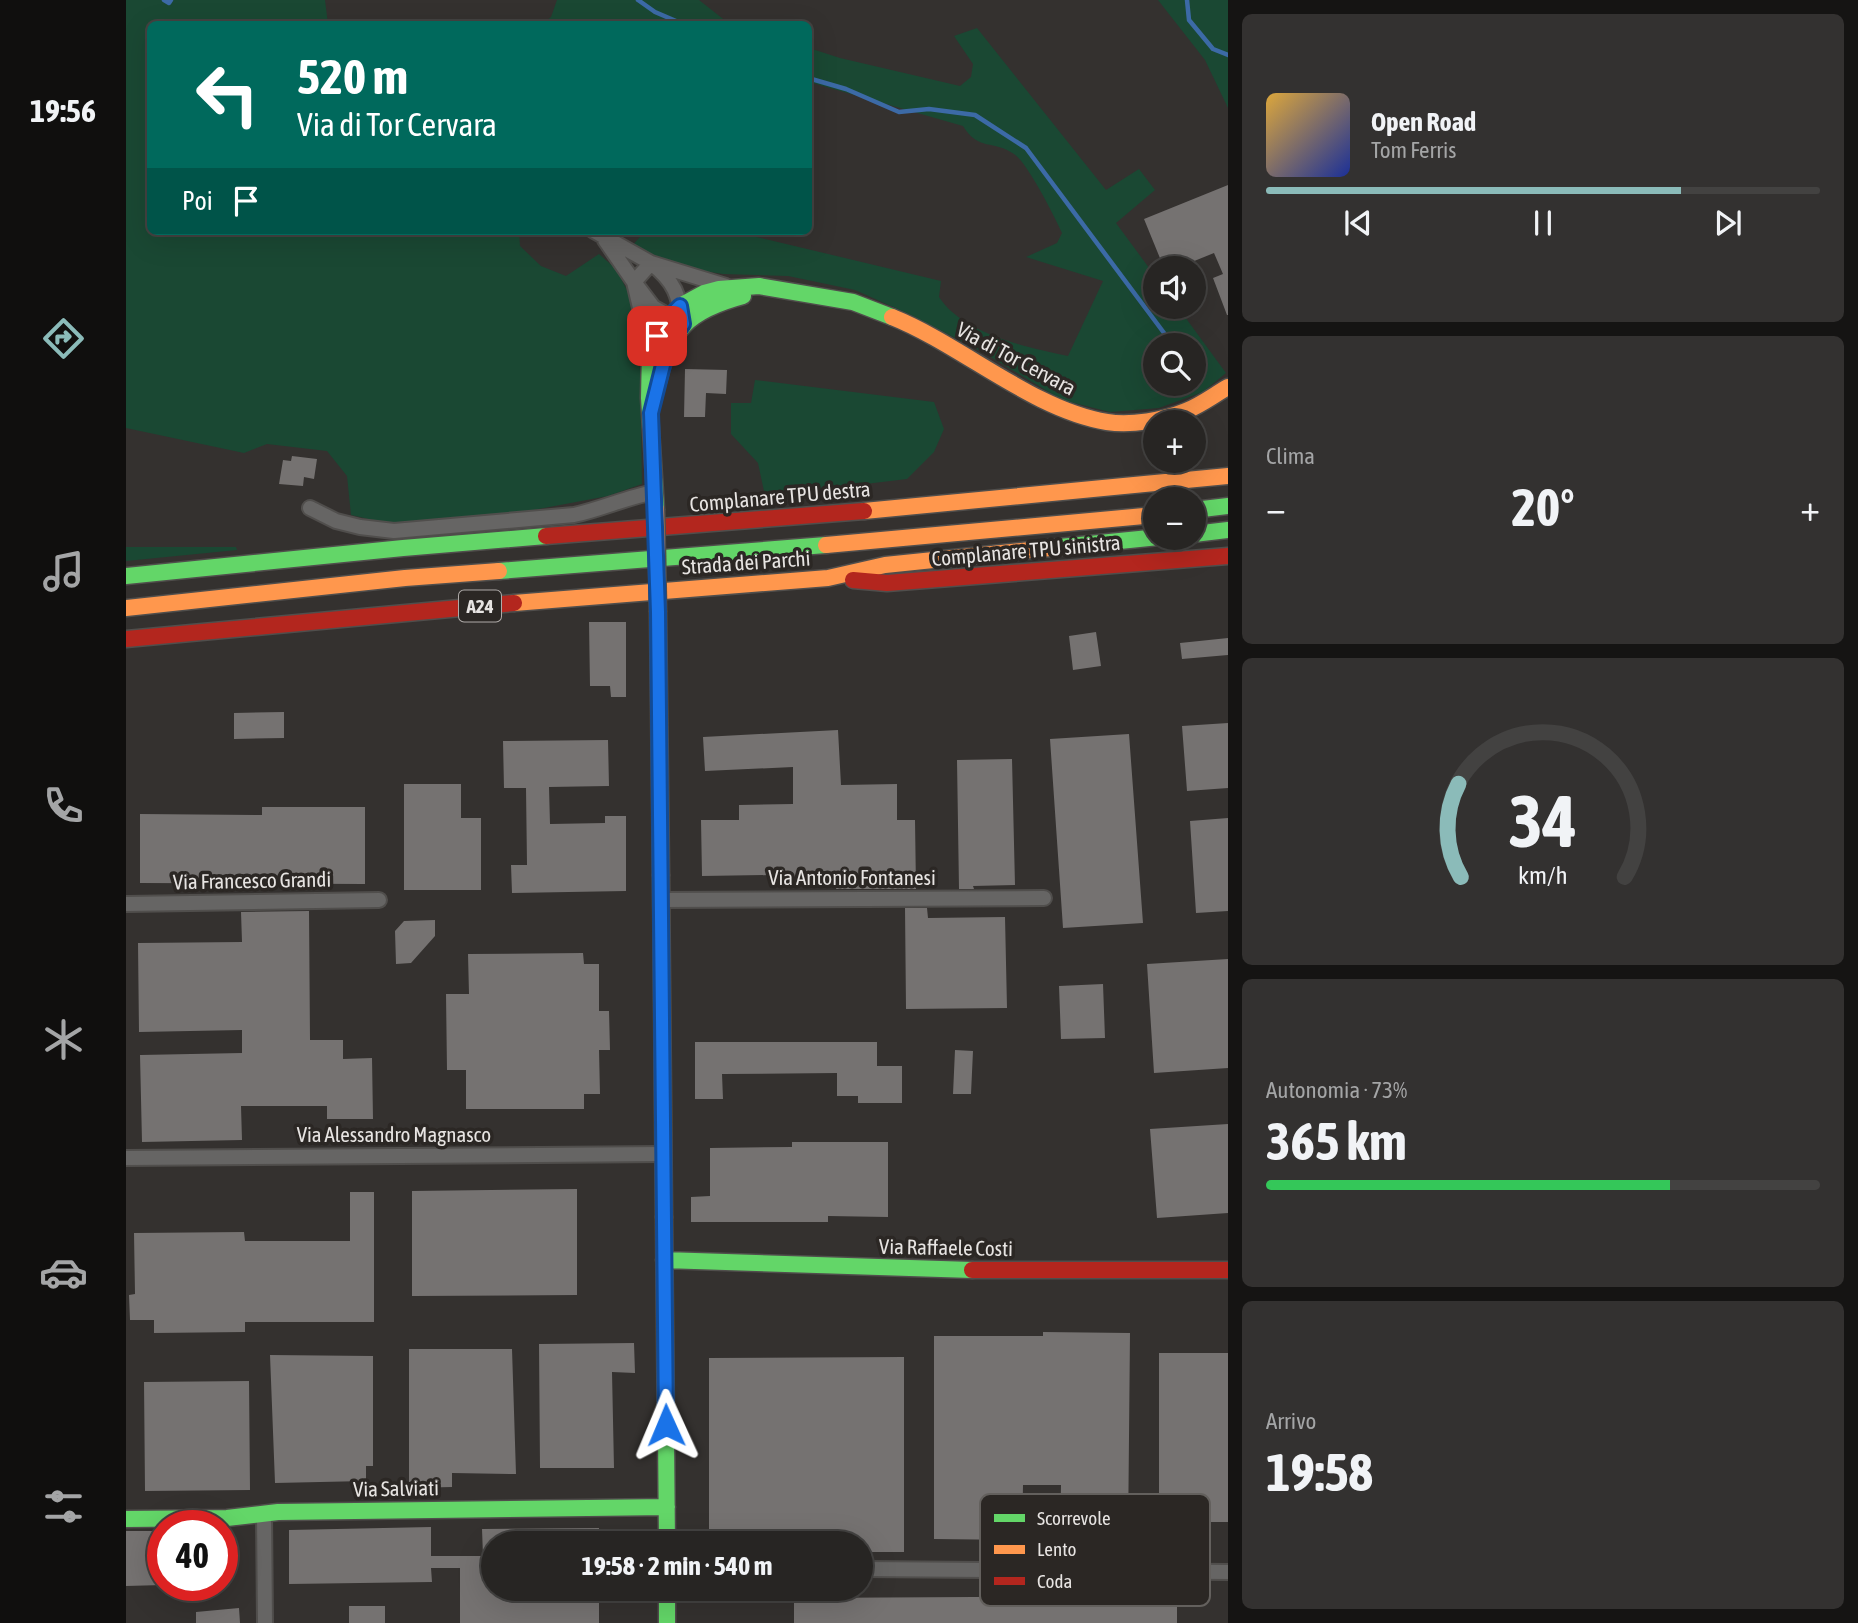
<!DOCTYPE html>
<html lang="it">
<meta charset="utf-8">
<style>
:root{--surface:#272523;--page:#333130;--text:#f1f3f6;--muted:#a4a5a6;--line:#434241;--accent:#8bbbb9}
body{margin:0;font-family:"Asap Condensed",sans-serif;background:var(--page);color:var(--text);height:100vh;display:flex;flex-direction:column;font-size:26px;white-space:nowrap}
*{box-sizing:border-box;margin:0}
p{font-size:23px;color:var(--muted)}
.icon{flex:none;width:38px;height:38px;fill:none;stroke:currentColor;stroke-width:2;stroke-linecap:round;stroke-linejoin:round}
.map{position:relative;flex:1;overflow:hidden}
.sheet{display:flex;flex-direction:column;gap:14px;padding:14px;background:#151413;width:630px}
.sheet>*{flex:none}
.banner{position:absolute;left:21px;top:21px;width:665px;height:214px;border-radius:10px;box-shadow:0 7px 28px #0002,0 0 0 2px var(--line);background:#00695c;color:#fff;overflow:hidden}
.fabs{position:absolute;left:1017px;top:256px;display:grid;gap:14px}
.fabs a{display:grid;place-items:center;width:63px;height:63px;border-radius:50%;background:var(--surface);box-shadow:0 7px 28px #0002,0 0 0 2px var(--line);font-size:35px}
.speed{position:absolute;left:21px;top:1510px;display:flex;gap:14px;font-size:35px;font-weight:700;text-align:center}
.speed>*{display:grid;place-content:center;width:91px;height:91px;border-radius:50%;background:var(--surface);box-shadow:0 7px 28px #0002,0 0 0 2px var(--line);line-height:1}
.speed .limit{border:10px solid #d22;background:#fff;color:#111}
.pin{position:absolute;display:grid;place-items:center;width:60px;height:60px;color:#fff;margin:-30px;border-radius:14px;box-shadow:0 4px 10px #0006}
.me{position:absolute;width:77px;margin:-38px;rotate:359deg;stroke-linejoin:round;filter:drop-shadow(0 0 5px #0008)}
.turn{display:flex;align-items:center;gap:24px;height:147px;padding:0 35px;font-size:32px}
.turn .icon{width:91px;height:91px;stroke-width:2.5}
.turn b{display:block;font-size:49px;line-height:60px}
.then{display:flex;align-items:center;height:66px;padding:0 35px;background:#0003;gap:14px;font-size:26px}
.big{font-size:52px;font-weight:700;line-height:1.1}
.sheet .card{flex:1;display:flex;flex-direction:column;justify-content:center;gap:10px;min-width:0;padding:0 24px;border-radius:10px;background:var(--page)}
.sheet .dial{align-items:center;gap:0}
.dial svg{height:182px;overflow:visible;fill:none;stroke:var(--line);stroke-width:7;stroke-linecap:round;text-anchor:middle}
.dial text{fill:var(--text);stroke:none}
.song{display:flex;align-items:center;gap:21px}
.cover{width:84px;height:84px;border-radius:10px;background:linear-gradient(135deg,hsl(40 70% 55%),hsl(230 70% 35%))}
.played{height:7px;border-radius:4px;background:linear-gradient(90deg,var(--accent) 75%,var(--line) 75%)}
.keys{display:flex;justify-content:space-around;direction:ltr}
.heat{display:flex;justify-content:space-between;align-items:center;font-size:38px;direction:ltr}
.charge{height:10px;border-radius:5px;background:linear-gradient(90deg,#34c759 73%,var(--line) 0)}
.trip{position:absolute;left:355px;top:1531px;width:392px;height:70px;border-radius:35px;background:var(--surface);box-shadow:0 7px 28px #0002,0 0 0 2px var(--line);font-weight:700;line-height:70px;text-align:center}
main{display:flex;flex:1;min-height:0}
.tabs{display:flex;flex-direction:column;width:126px;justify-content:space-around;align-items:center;background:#100f0e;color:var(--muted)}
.tabs .icon{width:49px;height:49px}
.tabs .current{color:var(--accent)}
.tabs b{font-size:32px;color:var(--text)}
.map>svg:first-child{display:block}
.green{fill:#1a4833;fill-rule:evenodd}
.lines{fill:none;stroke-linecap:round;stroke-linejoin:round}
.stream{stroke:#3c6aa6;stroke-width:4.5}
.building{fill:#757271}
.street-casing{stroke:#504e4c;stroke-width:18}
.fast-casing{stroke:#504e4c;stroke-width:19}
.slow-casing{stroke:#504e4c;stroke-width:19}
.jam-casing{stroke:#504e4c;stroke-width:19}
.street{stroke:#666564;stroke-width:14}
.fast{stroke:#63d668;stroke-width:16}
.slow{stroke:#ff974d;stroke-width:16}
.jam{stroke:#b3261e;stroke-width:16}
.slow-bridge-casing{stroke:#504e4c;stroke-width:19;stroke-linecap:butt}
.slow-bridge{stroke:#ff974d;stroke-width:16}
.route-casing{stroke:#114b97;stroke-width:18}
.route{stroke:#1a73e8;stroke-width:12}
.labels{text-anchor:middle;stroke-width:7;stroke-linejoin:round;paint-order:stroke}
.shield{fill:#2b2724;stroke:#afaba9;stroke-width:2}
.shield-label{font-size:19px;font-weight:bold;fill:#e7e4e2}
.street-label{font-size:21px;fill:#e7e4e2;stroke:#2b2724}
.key{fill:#2b2724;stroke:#63605d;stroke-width:2}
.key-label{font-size:19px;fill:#e7e4e2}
</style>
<main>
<nav class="tabs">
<b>19:56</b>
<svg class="icon current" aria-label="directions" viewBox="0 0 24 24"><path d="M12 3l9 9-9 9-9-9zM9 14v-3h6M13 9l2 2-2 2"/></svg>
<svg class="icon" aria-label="music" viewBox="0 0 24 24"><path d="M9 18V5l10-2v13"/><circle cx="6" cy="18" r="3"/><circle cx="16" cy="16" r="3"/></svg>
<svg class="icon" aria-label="phone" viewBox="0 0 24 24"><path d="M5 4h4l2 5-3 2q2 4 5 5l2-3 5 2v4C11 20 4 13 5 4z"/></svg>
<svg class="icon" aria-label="climate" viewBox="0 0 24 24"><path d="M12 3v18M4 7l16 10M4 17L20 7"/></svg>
<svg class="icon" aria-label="car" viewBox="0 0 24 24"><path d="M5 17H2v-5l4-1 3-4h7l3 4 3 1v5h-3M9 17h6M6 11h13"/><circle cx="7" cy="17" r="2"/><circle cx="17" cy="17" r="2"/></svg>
<svg class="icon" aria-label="filters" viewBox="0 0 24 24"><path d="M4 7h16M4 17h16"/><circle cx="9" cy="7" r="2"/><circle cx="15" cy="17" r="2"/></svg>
</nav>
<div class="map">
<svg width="1102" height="1623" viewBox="0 0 1102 1623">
<rect width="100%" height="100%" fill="#34312f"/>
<!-- green -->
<path class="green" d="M0,0H199L202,24H24V231H69L71,234L104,236L121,231H393L394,246L415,266L440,276L473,254L490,269L505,298L514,370L516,484L482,496L386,514L264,524L225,515L221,476L201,451L141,444L118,453L0,428Z
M431,0H573L601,22L608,24H416L425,17Z
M1032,0H1102V108L1079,60Z
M851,28L980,190L1013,169L1029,190L990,223L1029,276V306H1051L1100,373L1077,392L1033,408L984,412L936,400L858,353L785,315L729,290L662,276L597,274L559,268L506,246L519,231H606L815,281L813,297C837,334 900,347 942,356L977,281L900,257L931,243L936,233C929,217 901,162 888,154C868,140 852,151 837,126L683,82V48L714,58L834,86L845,77L847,64L828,36ZM1029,345H1068V383H1029Z
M629,380L808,402L818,429L808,452L781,479L639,496L632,463L605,434V403H625Z
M0,547H110L111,550L0,561Z"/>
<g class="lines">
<!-- stream -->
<path class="stream" d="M38,0L43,3L45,0
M512,0L529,12L557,24
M1061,0L1063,20L1087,49L1102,55
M682,78L720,89L773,112L803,109L849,115L900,148L1047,345
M1068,372L1072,378"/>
</g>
<!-- building -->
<path class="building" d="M1102,185V315H1101L1087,278L1097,274L1088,253L1051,268H1038L1018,219Z
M559,369L601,370L600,394L580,393L579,417H558Z
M166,456L191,459L188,479L178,477L177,486L153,484L157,460L165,461Z
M463,622H500V697H485L484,686H464Z
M970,632L975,666L947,670L943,636Z
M1102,638V655L1056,659L1054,643Z
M158,712V738L108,739V713Z
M1102,723V788L1061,791L1056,726Z
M712,730L715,785L771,784V820H789L790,889H710V882L645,883V875L576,876L575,820H613V805L667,804V767L579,771L577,737Z
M1003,734L1017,923L937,928L924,739Z
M482,740L483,786L423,787L424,824L479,823V816H500V891L386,893L385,865H401L400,788H378L377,741Z
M886,759L889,885L847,886L848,889H833L831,760Z
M278,784H335V818H355V890H278Z
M136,807H239V884L14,883V814L136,815Z
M1102,818V911L1070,913L1064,821Z
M779,908H801L802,918L879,917L881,1008L780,1009Z
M183,911L184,1040H217V1059L246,1058L247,1119H201V1106H115L116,1140L16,1142L14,1055L116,1053V1030L13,1032L12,943L116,942L115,912Z
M309,920V936L285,963L270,964L269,931L278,921Z
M457,953L458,964H473V1011H483L484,1050H473L474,1094H458V1109H340V1070H321L320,994H343L342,954Z
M1102,959V1068L1028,1073L1021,964Z
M977,984L979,1038L935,1039L933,986Z
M569,1042H751V1066H776V1103H732V1096H711V1073L596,1074L597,1099H569Z
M829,1050L847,1051L845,1094H827Z
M1102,1124V1213L1031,1218L1024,1129Z
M666,1142H762V1217L702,1216V1222H565V1197L584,1196V1148L666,1147Z
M451,1189V1295L286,1296V1191Z
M224,1192H248V1322H119V1332L28,1333V1320H4L3,1295L9,1294L8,1233L118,1232L119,1241H224Z
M917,1332L1004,1333L1002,1542L934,1541L935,1485H897L896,1540L808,1539V1336H917Z
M508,1343L509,1373L486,1372L488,1468H414L413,1344Z
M283,1349H386L390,1474L326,1473V1487L283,1488Z
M1033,1353H1102V1522H1033Z
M144,1355L247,1356V1466H240V1481L149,1483Z
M778,1357V1552H735V1544H583V1358Z
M123,1381L124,1490L19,1491L18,1382Z
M305,1527V1556H357L356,1529L473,1528V1544H368V1589H473V1623H334V1568H305L306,1582L163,1584V1530Z
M0,1531H37V1585L0,1586Z
M1051,1596V1623H668V1598Z
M223,1606H259V1623H223Z
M113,1608L114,1623H70V1612Z"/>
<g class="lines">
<defs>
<path id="street" d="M468,231L525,263L600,286
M479,240L508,282L524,351
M525,263C549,282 553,295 557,324L527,307L508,282Z
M184,508L210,521L234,527L268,531L448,515C476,509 501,497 529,492
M535,900L918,898
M0,904L253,900
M0,1158L537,1154
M138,1514L139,1623
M735,1569L1102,1572"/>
<path id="fast" d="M531,385C545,329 561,311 617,296
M530,509L523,398L524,351L537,325L554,306L578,293L593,289L633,286L727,302L766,317
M1068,510L1102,506
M1068,534L1102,530
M924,548L1033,537
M373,571L700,545
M0,576L277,548L420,536
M532,612L535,875
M538,1217L541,1544
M538,1260L846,1270
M0,1519L101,1518L152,1512L541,1507
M541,1589V1623"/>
<path id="slow" d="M766,317C836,345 907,410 981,422C1005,426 1038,420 1060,411C1075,405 1088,395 1102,387
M738,511L1102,476
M700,545L1029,515
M388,603L702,578L759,565L924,548
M0,608L279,578L373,571"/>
<path id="jam" d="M420,536L738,511
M727,580L761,583L1102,556
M0,639L388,603
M535,875L538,1217
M846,1270H1102"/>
</defs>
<!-- street casing -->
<use href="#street" class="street-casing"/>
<!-- fast casing -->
<use href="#fast" class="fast-casing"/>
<!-- slow casing -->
<use href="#slow" class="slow-casing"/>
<!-- jam casing -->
<use href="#jam" class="jam-casing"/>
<!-- street -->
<use href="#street" class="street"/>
<!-- fast -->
<use href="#fast" class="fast"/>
<!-- slow -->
<use href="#slow" class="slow"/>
<!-- jam -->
<use href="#jam" class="jam"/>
<defs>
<path id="slow-bridge" d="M530,509L532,612"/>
</defs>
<!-- slow-bridge casing -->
<use href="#slow-bridge" class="slow-bridge-casing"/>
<!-- slow-bridge -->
<use href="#slow-bridge" class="slow-bridge"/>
</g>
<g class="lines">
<defs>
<path id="route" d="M531,336L543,317L554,306L557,324L542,345L525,413L532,612L540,1425"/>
</defs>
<!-- route casing -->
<use href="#route" class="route-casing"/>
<!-- route -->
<use href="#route" class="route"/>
</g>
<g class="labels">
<!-- shield labels -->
<rect class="shield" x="333" y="590.5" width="42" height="31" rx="5"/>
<g class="shield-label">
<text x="354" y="613">A24</text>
</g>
<!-- street labels -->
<g class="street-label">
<text transform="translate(890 359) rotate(28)" y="7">Via di Tor Cervara</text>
<text transform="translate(654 497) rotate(-5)" y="7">Complanare TPU destra</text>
<text transform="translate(900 551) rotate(-5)" y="7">Complanare TPU sinistra</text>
<text transform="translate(620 563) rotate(-4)" y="7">Strada dei Parchi</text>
<text x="726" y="885">Via Antonio Fontanesi</text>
<text transform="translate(126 881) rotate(-1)" y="7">Via Francesco Grandi</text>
<text x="268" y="1142">Via Alessandro Magnasco</text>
<text transform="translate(820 1248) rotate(1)" y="7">Via Raffaele Costi</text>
<text transform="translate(270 1489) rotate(-1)" y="7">Via Salviati</text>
</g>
</g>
<!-- legend -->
<rect x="854" y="1494" width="230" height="112" rx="10" class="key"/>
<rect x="868" y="1514" width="31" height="8" fill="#63d668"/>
<rect x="868" y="1545" width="31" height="9" fill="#ff974d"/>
<rect x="868" y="1577" width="31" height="8" fill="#b3261e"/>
<g class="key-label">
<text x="911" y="1525">Scorrevole</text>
<text x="911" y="1556">Lento</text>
<text x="911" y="1588">Coda</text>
</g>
</svg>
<div class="fabs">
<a><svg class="icon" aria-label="sound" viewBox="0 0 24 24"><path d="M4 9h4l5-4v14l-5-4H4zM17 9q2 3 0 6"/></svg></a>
<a><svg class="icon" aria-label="search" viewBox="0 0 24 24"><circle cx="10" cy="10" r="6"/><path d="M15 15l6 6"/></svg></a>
<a>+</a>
<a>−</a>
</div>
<div class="speed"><div class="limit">40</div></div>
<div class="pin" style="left:531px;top:336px;background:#d93025"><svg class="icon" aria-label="arrive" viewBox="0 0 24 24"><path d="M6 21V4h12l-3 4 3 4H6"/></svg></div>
<svg class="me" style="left:540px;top:1425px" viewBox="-20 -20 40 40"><path d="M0-17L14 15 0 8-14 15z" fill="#1a73e8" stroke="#fff" stroke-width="4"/></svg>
<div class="trip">19:58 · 2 min · 540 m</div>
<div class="banner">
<div class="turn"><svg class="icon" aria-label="left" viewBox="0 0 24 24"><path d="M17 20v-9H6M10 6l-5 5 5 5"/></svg><div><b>520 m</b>Via di Tor Cervara</div></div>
<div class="then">Poi<svg class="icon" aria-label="arrive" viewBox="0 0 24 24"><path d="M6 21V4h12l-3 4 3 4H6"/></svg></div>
</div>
</div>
<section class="sheet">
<div class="card">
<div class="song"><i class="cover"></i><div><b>Open Road</b><p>Tom Ferris</p></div></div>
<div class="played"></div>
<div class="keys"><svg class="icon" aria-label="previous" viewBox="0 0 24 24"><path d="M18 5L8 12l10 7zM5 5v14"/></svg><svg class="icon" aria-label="pause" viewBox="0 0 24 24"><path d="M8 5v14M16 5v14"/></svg><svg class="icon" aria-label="next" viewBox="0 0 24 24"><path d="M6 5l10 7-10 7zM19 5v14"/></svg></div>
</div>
<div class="card"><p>Clima</p>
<div class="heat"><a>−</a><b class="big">20°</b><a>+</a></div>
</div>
<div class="card dial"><svg viewBox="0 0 100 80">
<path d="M14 69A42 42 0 1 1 86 69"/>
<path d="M14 69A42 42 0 0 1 13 28" stroke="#8bbbb9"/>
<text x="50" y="56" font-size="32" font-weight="700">34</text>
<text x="50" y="72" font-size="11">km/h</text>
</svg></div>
<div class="card"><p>Autonomia · 73%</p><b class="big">365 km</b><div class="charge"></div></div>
<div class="card"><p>Arrivo</p><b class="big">19:58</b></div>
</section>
</main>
